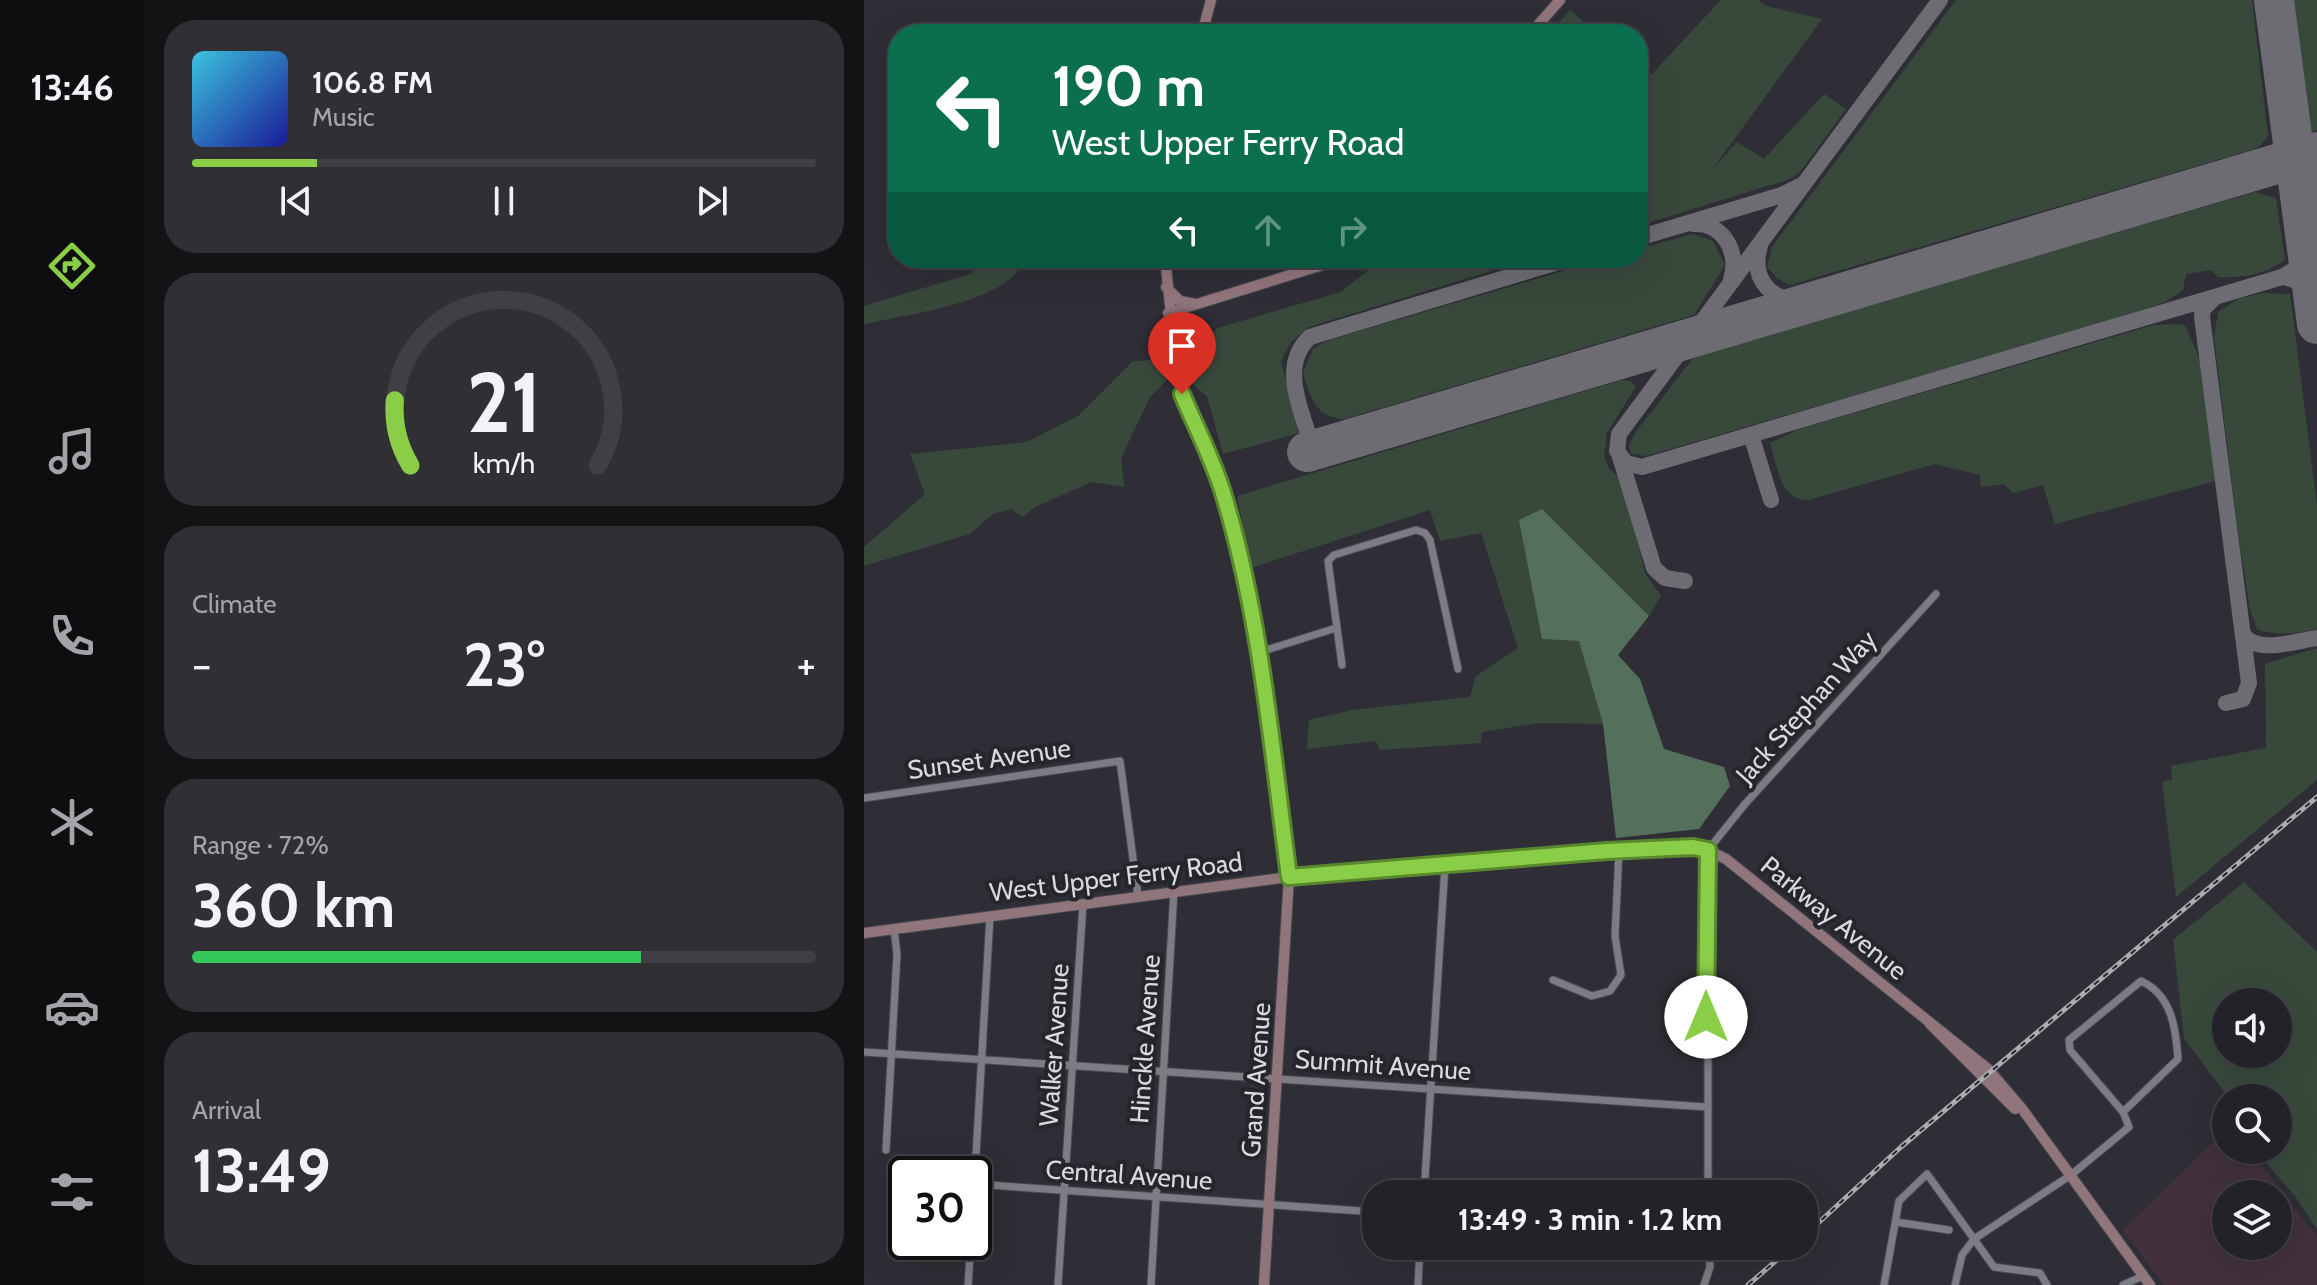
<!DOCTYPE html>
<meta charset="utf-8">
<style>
:root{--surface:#232228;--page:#2f2f34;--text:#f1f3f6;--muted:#a3a4a8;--line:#403f45;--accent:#8ace47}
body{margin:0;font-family:Cabin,sans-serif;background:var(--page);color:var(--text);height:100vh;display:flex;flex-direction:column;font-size:30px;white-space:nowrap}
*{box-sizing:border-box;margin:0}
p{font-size:26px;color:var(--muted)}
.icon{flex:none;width:44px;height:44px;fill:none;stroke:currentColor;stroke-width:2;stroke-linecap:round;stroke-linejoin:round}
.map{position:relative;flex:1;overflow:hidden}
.details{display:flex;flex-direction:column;gap:20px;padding:20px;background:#131316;width:720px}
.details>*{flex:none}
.top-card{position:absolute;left:24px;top:24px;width:760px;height:244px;border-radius:32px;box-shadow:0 8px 32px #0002,0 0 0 2px var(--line);background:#0b6e4f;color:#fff;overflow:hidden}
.fabs{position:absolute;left:1348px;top:988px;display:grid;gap:16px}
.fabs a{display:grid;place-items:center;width:80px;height:80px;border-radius:50%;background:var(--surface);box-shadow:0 8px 32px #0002,0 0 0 2px var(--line);font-size:40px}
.speed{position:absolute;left:24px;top:1156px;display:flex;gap:16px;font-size:40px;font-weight:700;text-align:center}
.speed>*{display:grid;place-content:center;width:104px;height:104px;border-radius:50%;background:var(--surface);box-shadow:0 8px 32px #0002,0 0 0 2px var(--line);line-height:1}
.speed .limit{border:4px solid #111;border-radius:12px;background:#fff;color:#111}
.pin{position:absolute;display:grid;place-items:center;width:68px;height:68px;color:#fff;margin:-82px -34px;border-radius:50% 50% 50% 0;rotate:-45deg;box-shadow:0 0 8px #0007}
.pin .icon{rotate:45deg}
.me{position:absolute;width:88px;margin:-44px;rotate:0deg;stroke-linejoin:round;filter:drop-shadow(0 0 6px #0008)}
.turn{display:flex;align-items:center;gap:28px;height:168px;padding:0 32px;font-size:36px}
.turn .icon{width:104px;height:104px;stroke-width:2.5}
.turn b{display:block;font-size:56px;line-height:68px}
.lanes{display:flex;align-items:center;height:76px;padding:0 32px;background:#0003;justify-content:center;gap:40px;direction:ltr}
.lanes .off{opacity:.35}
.big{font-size:60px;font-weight:800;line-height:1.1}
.details .card{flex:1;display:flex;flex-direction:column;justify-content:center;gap:12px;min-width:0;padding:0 28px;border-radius:32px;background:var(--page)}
.details .dial{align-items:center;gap:0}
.dial svg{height:208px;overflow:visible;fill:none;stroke:var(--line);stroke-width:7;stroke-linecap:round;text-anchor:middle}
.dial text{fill:var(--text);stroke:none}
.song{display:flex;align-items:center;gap:24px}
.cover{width:96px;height:96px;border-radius:12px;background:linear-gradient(135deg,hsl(190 70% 55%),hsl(240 70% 35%))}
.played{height:8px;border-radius:4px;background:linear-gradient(90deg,var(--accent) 20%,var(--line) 20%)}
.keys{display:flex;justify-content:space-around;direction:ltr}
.heat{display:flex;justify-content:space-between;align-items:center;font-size:44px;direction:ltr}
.charge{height:12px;border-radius:6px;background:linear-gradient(90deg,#34c759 72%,var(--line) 0)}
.trip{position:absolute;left:498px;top:1180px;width:456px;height:80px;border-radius:32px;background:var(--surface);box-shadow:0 8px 32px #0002,0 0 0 2px var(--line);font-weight:800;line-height:80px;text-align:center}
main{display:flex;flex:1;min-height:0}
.tabs{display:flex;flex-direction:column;width:144px;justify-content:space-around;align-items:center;background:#0e0e10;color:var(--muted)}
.tabs .icon{width:56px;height:56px}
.tabs .selected{color:var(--accent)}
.tabs b{font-size:36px;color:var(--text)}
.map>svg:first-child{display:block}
.commercial{fill:#42313b;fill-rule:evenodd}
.green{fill:#38493c;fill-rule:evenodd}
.forest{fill:#546f5b}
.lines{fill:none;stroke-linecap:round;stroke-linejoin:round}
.taxiway{stroke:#6d6c73;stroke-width:16}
.runway{stroke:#6d6c73;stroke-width:40}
.street-casing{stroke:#4a4a4f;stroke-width:9}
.secondary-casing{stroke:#4a4a4f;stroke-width:12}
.street{stroke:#7d7c85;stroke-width:7}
.secondary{stroke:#91757d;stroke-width:10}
.rail-casing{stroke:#ababb0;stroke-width:5}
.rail{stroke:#25252c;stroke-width:2;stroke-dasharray:6;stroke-linecap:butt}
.route-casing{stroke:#5a862e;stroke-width:20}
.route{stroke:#8ace47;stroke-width:14}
.labels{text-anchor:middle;stroke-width:8;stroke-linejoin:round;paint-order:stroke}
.street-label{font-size:26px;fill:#dadade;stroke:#25252c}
</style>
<main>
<nav class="tabs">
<b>13:46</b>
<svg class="icon selected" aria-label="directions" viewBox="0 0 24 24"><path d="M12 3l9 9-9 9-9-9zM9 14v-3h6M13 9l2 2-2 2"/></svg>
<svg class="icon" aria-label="music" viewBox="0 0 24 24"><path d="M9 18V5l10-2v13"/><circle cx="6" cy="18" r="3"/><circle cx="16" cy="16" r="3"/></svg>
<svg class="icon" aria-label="phone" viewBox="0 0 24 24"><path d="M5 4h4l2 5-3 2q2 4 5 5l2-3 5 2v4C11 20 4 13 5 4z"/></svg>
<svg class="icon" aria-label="climate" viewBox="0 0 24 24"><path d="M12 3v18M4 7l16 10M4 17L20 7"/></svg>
<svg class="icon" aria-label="car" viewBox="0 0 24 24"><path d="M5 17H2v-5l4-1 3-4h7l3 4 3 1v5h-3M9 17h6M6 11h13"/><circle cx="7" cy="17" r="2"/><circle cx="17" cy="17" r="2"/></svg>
<svg class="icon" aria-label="filters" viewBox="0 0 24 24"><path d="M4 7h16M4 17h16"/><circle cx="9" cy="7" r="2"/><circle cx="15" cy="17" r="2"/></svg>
</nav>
<section class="details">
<div class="card">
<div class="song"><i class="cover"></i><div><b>106.8 FM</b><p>Music</p></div></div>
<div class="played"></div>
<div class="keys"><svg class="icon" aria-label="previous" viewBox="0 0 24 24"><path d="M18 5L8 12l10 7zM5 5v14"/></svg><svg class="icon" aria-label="pause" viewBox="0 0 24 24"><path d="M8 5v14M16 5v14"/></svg><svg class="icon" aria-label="next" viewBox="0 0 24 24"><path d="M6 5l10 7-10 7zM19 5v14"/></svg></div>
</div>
<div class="card dial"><svg viewBox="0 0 100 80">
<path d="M14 69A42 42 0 1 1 86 69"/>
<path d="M14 69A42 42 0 0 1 8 44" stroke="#8ace47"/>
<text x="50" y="56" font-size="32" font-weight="700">21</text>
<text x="50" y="72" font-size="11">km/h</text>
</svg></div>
<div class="card"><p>Climate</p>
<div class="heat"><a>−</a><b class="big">23°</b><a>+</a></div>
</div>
<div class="card"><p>Range · 72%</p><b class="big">360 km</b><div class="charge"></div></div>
<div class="card"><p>Arrival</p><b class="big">13:49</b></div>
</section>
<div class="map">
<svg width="1453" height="1285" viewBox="0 0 1453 1285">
<rect width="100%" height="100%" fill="#2f2e36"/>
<!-- commercial -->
<path class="commercial" d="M1362,1130V1150H1386L1453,1237V1285H1300L1259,1230ZM1362,1194H1414V1246H1362Z"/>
<!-- green -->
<path class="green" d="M857,0H894L902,6L958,19L847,171L873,142L900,159L960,94L982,109L936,172L926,179L774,226V68L785,77Z
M1092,0H1388L1404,136L1394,148L926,285L913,278L903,267L908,247Z
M1430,0H1453V130L1447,132Z
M706,10L734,34H685Z
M1391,192L1412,198L1421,260C1399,275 1381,278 1354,277L1347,270L1322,274L1319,290L1301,302L1249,320L782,456L767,454L765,445L771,433L830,357Z
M829,234L849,241L861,265L830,315L480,419C450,417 447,397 439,373L449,349L462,341L743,258H774V249Z
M122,258H160C148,303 41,314 0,324V306L106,274Z
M519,258H669L445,327L427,342L417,361L435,433L359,454L343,396L330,386L324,363L353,328L477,292Z
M1398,293L1426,294L1453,505V629C1435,634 1410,636 1393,629L1386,609L1375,540L1350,338L1354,312L1374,299Z
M1317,324L1322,327L1336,360L1352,481L1191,524L1179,485L1149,493L1140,484L1117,487L1116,475L1071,464L944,500C916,501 913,465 906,443L936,429L1290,325Z
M298,360L302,381L286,397L257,458L260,487L228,482L171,507L159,517L147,509L129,514L106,534L0,566V547L61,494L46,454L163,442L214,416L269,361Z
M758,380L766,381L772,386L743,433L740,456L745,469L760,482L781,573L797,596L785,616L677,510L666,516L715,640L739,724L675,723L618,732L617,743L516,750L512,741L443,749L445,720L489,710L606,697L612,676L654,648L617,533L576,541L566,510L387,568L373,496Z
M1453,648V780L1312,897L1298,782L1308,780L1307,766L1402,748L1401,664Z
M1380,882L1453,952V1229L1431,1196L1391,1150H1414V1098H1365L1320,1038L1309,940ZM1362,1002H1414V1054H1362Z"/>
<!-- forest -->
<path class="forest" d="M678,509L785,616L754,655L776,679L800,749L860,767L866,786L835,829L752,838L739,724L715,641L678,639L655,520Z"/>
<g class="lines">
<!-- taxiway -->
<path class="taxiway" d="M1076,0L755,434L753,451L762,463L778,467L1418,277L1436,266L1443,251
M829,224C859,222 876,253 867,279
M1442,237L1443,248L1453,258
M774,238L918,195L936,186
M896,246C885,283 911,302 944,303
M1420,277L1440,283L1452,316
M1351,297L1339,309L1338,317L1385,683L1379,699L1362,703
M887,435L907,500
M449,450C440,414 413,367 446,337L707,258
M756,457L790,568L801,578L821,581
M1379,634C1391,655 1432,641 1453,638"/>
<!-- runway -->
<path class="runway" d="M1410,0L1453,324
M443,452L1453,152"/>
<defs>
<path id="street" d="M393,653L472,628
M478,665L464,561L470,555L552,530L561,533L566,540L594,669
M0,798L256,761L274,896
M689,980L728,996L746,991L757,975L751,936L755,850
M0,1052L843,1107
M22,1150L33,954L30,929
M110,1184L512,1212
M110,1189L126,916
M560,1194L581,865
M844,1194V850L881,804L1072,594
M1032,1222L1085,1230
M104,1285L107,1242
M194,1285L219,904
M287,1285L310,891
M554,1285L556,1246
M840,1285L846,1267L845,1246
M1020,1285L1035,1201L1063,1174L1110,1239L1098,1255L1091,1285
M1183,1285L1176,1273L1130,1267L1110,1239L1207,1175L1265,1127L1259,1112L1206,1050L1205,1040L1277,981C1308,995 1312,1029 1314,1059L1259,1112
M1259,1285L1279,1276"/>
<path id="secondary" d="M338,34L347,0
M666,34L696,0
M301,258L314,379L360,493L385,607L425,877L400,1285
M302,287L316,301L331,304
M304,313L481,258
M0,933L425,877L802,847L839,848L862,859L1124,1069L1159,1110L1286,1285
M1066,1024L1151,1109"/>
</defs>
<!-- street casing -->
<use href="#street" class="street-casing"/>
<!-- secondary casing -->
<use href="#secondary" class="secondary-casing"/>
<!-- street -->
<use href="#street" class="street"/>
<!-- secondary -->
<use href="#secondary" class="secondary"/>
<defs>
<path id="rail" d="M940,1236L1037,1147L1453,797
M884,1285L929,1246"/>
</defs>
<!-- rail casing -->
<use href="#rail" class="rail-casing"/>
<!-- rail -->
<use href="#rail" class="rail"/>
</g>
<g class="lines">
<defs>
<path id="route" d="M318,394C332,428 350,461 360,496C397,619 408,750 425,877L743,851L829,847L844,850L842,1017"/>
</defs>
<!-- route casing -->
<use href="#route" class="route-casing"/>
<!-- route -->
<use href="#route" class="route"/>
</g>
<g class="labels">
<!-- street labels -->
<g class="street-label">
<text transform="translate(942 707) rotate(-48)" y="9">Jack Stephan Way</text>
<text transform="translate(125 759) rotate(-8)" y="9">Sunset Avenue</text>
<text transform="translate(252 877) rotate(-7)" y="9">West Upper Ferry Road</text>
<text transform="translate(970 918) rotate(39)" y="9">Parkway Avenue</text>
<text transform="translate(281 1039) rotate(-86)" y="9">Hinckle Avenue</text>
<text transform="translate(190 1045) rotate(-86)" y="9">Walker Avenue</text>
<text transform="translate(519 1065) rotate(4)" y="9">Summit Avenue</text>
<text transform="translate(392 1080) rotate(-86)" y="9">Grand Avenue</text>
<text transform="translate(265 1175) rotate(4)" y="9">Central Avenue</text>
</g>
</g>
</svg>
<div class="fabs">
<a><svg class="icon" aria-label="sound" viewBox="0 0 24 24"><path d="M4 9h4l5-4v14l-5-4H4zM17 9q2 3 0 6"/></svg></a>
<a><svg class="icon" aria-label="search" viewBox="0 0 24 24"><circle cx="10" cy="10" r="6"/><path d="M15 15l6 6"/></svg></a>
<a><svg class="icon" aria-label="layers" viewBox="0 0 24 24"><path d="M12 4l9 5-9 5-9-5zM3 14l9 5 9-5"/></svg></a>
</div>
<div class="speed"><div class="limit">30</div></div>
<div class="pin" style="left:318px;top:394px;background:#d93025"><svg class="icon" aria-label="arrive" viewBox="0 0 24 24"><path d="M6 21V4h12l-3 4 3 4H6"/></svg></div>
<svg class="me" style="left:842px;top:1017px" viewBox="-20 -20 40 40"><circle r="19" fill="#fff"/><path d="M0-13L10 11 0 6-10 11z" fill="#8ace47"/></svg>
<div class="trip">13:49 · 3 min · 1.2 km</div>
<div class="top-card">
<div class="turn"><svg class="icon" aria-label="left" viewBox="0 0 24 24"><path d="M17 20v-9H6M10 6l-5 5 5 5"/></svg><div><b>190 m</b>West Upper Ferry Road</div></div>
<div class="lanes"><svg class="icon" aria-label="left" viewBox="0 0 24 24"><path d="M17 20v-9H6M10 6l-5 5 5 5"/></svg><svg class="icon off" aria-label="ahead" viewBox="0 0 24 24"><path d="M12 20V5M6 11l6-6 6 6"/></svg><svg class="icon off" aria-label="right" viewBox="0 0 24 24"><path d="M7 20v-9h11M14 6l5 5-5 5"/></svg></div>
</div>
</div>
</main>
